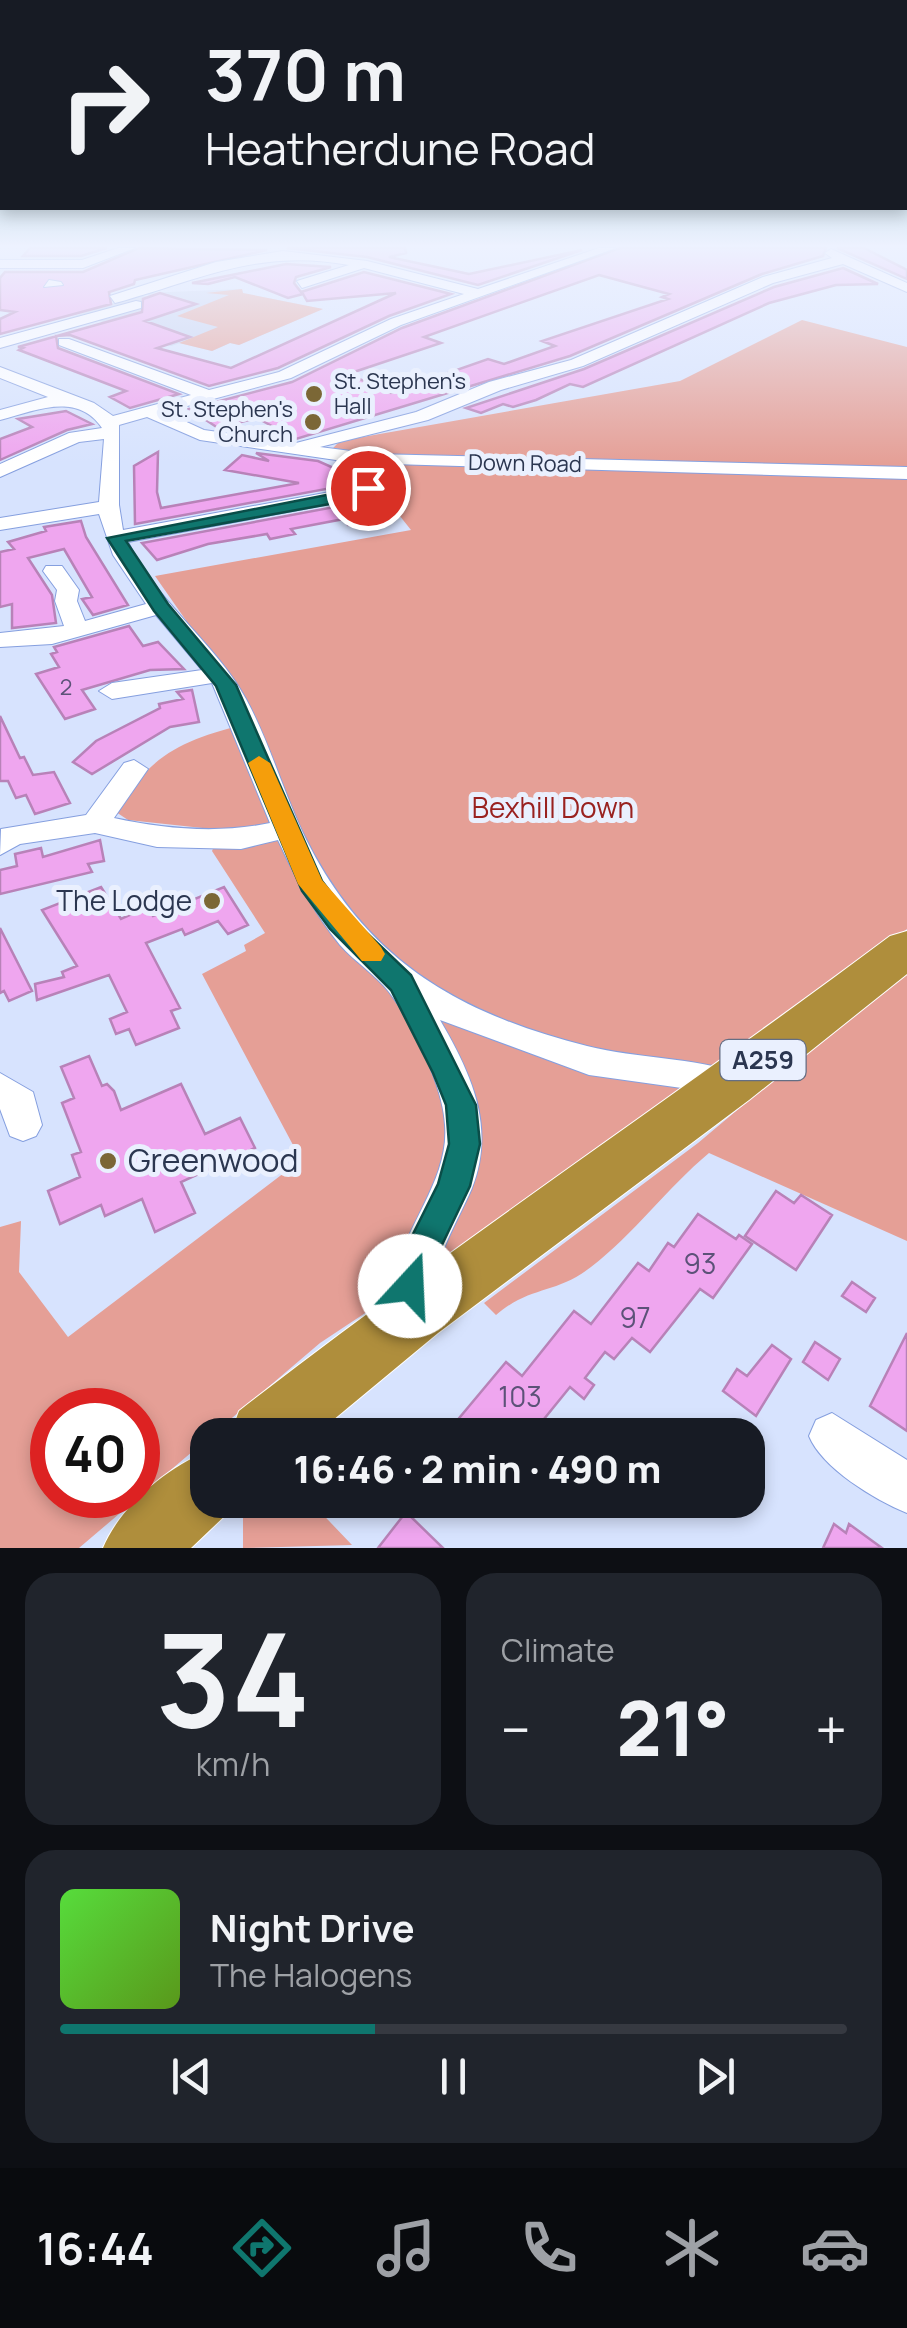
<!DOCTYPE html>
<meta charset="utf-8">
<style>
:root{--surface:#171b24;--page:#20242c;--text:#f1f3f6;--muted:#9ea1a6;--line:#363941;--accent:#0f766e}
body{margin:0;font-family:Manrope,sans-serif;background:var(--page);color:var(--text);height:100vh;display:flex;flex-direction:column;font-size:38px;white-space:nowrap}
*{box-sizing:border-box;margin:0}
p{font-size:32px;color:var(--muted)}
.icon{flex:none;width:55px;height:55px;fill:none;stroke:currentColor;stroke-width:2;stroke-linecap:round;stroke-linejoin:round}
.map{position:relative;height:1548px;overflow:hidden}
.sheet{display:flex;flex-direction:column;gap:25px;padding:25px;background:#0d0f14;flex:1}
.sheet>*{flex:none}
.banner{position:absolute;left:0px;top:0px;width:908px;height:210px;box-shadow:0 5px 15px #0003;background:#171b24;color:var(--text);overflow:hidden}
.speed{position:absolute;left:30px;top:1388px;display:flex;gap:20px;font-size:50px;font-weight:700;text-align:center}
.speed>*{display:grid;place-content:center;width:130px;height:130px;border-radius:50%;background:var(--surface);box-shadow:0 5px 15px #0003;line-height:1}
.speed .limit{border:15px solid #d22;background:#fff;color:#111}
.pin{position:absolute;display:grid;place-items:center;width:85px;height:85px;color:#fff;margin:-42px;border:5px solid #fff;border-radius:50%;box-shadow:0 2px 10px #0007}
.me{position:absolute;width:110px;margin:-55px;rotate:20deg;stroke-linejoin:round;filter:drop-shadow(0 0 8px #0008)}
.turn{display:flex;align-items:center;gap:35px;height:210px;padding:0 40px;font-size:45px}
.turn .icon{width:130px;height:130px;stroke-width:2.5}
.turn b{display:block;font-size:70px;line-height:85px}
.big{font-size:75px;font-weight:800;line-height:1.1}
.sheet .widget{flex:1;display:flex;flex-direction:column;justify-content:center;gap:15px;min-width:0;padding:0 35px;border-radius:30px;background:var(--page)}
.sheet .dial{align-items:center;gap:0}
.dial b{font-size:130px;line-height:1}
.song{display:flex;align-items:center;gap:30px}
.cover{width:120px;height:120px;border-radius:15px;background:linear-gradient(135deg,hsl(110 70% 55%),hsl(90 70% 35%))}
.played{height:10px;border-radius:5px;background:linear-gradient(90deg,var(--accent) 40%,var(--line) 40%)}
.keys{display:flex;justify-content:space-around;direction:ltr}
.heat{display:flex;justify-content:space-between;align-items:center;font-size:55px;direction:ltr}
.sheet .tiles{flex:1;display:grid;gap:25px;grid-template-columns:1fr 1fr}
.widget:last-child{grid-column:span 2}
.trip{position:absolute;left:190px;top:1418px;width:575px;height:100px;border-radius:30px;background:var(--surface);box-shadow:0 5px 15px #0003;font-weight:800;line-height:100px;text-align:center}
.dock{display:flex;height:160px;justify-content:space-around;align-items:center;background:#090b0e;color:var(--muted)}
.dock .icon{width:70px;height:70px}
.dock .on{color:var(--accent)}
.dock b{font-size:45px;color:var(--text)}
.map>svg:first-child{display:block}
.built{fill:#c6d2f0}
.green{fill:#e59f96;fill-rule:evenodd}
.building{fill:#efa6ef;stroke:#b882b8;stroke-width:2.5;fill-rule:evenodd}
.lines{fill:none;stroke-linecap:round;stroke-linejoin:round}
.minor-casing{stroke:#859fdf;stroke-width:2}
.highway-casing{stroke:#fff;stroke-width:2}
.minor{fill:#fff;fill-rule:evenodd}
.highway{fill:#af8e3c;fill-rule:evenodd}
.route{fill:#0f766e;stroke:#0a4d48;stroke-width:2.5}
.slow{fill:#f59e0b}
.poi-dot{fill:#7b6736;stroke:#eaf0fe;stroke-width:4}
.labels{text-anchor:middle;stroke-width:10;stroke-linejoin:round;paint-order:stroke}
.far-poi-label{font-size:22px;fill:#2b3650;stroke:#eaf0fe;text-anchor:start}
.far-street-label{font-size:22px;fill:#2b3650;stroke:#eaf0fe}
.number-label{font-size:22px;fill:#5c5278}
.shield{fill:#eaf0fe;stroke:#646e84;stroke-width:2.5}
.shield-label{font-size:25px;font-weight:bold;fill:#2b3650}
.park-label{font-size:28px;fill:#99211f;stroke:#eaf0fe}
.poi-label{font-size:28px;fill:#2b3650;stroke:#eaf0fe;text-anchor:end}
.near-number-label{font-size:28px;fill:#5c5278}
.near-poi-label{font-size:32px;fill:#2b3650;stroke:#eaf0fe;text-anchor:start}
</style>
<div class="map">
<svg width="907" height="1548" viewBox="0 0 907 1548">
<rect width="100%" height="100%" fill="#d7e3fe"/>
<!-- built -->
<path class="built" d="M242,289L243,293L323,309L239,345L230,343L212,351L180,343L171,346L97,320L13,344L4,340L133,296H149L145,293Z"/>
<!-- green -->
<path class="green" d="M242,289L243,293L323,309L239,345L230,343L212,351L179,343L218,327L177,316L229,295L206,293Z
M802,320L907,347V929L875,953L907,975V1241L709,1153C667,1188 634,1234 591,1267C555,1295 531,1285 496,1315L484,1303L698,1143L767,1085L442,1262L320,1343L79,1548H0V1227L21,1221L19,1272L68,1337L301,1160L202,974L246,951L244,945L265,933L212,851L221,830L128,820L116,812C151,752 186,739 250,723L236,692L155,576L411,530L361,467L365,454L333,448L340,441L680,381ZM52,1410H138V1495H52Z
M247,1500H273L280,1508L285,1500H309L352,1545L243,1548V1504Z"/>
<!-- building -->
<path class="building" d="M30,248H107L81,256H23Z
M139,248L267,250L135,280L134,284L109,292L111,304L0,334V319L15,312L0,310V278L5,272H83Z
M287,248H405L406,253L389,257L469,274L582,250L478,285L367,257Z
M620,248H826L823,256L762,274L570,356L296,439L257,418L218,428L189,409L292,382L402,328ZM599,275L669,294L662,297L668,299L542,341L555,346L504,364L488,359L391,393L348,374L441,343L424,337Z
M837,248H864L907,270V279Z
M286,264L331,267L296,277L294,283L301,292L364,272L451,294L389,316L278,368L209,386L70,335L56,336L58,348L179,394L130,408L110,397L126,391L19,350L23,348L18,347L142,312L143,299L160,293L196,304L145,321L190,337L157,348L231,368L396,293L307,301L303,294L288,298L235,277L208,284L192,283Z
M843,268L878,284L836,285L769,303L583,387L570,384L536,400L513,407L503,404L481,413L466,408L584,369L774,287Z
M66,411L92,424L67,430L0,460V439L32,427L18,419Z
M158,452L157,492L161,508L299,483L225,470L242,455L269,461L256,453L318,461L336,469L348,485L135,524L134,466Z
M361,502L374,517L365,519L367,522L348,525L344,519L291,529L295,534L270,539L267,534L208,544L157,560L142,543Z
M81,521L86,537L128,605L93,615L82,599L92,597L64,549L28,558L52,595L56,623L12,628V604L0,607V552L14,549L8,542L46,531L44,527Z
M129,626L143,646L158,642L184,669L150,670L82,690L95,709L65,719L36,674L59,667L51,654L57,652L54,647Z
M192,690L199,722L170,727L92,774L73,762L96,741L160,708L159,704L183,699L177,692Z
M0,716L20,758L24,757L33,775L54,772L70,803L35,814L26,795L16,798L8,781H0Z
M100,840L104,861L88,864L92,872L0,894V870L17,866L15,854L41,848L43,857Z
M101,887L121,919L147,907L153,916L224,887L248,925L228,934L218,921L185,935L182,929L146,943L180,1008L171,1011L179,1028L136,1045L129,1029L116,1034L110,1019L127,1012L109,975L37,1000L35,984L64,977L62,972L77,966L42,910Z
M0,928L32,991L9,1001L4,991L0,993Z
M89,1056L102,1086L107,1084L114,1091L121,1110L181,1084L205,1134L240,1118L255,1148L181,1182L195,1213L155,1232L142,1199L105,1216L101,1205L60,1224L48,1191L80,1177L72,1155L81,1152L62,1103L74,1098L61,1067Z
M776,1191L794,1203L801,1195L832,1215L796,1270L745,1236Z
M698,1214L736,1239L739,1235L752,1244L713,1298L700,1289L650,1352L632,1338L614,1359L605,1352L585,1378L594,1385L584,1399L570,1387L531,1435H445L506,1362L522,1376L574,1311L591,1324L638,1263L649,1271L668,1243L674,1247Z
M852,1282L875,1298L866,1312L842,1296Z
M907,1333V1431L870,1406Z
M815,1342L840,1359L828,1380L803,1362Z
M772,1345L791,1359L756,1416L723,1391L737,1369L747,1376Z
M406,1512L443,1548H378Z
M834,1524L846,1533L849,1524L882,1548H823Z"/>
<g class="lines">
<defs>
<path id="minor" d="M118,248H135L83,268H0V260H82Z
M599,248H616L401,325L291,378L165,412L204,430L296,443L416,412L489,382L571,360L763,277L832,258L825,253L831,249L907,283V292L843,264L773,283L583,366L501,390L428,420L320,447L374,454L907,467V479L358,463L378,488L372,496L128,542C156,602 214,641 246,699C269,741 282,788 302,831C362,957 455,1013 587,1046C639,1059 691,1057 743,1074L748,1085L743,1096L730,1100L696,1090L589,1075L440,1020C471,1073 496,1127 472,1188C463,1209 451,1230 443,1251C434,1277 441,1303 431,1327L416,1333L401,1327C370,1254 451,1197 445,1125C443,1086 413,1023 389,992C376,975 355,962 340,945C314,913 295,877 278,840L241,849L157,847L95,833L20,844L0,855L1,829L86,815L124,763L134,760L148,769L114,818C165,829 218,834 270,823L212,683L112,699L99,691L112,683L202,670L156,615L52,644L0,647V633L64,626L55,601L57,590L43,571L46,566H62L79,590L77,601L85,621L146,604L113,555L99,514L0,530V518L99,502L104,439L79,442L0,477V464L69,433L102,428C77,391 35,411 0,420V410L48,397L0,378V367L94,403L113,416L191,395L59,345V339H69L209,390L279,372L391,319L464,294L364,268L302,288L297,281L349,265C258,248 199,280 115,303L110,296L216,262L283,251L367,261L478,289ZM147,417L200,440L336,460L357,487L123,530L119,505V425Z
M49,280L61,282L63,285L44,287Z
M136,301L141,302V308L0,348V338Z
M0,1073L33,1092L42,1125L36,1136L23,1141L10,1136L0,1109Z
M832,1413L907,1460V1513C875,1500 822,1468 809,1436L816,1420Z"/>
<path id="highway" d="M907,931V974L749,1100L438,1333L315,1435H230L239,1411C451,1246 675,1097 890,936Z
M208,1451V1500H236L232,1509L191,1548H103C120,1507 166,1468 208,1451Z"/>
</defs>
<!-- minor casing -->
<use href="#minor" class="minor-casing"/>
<!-- highway casing -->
<use href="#highway" class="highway-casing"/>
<!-- minor -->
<use href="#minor" class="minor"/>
<!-- highway -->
<use href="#highway" class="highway"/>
</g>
<!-- sky -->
<linearGradient id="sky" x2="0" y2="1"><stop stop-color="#6aaaae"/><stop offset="0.53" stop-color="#edf2ff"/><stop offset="1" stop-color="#edf2ff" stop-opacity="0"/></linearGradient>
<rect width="907" height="464" fill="url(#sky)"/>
<!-- route -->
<path class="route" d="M368,483L376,488L357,499L126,541L168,604L236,685L322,881L349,916L411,975L476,1105L480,1144L470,1186L431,1268L422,1298L410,1303L398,1298L393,1286L397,1266L438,1184L449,1144L446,1105L433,1073L391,990L330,929L302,891L216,686L154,611L107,538L352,490Z"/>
<!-- slow -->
<path class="slow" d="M259,756L270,763L322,880L381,947L385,954L381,961H362L298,884L248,763Z"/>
<!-- markers -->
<g class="poi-dot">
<circle cx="314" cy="394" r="10"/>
<circle cx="313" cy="422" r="10"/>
<circle cx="212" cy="901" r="10"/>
<circle cx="108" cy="1161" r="10"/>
</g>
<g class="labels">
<!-- far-poi labels -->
<g class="far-poi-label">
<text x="334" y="389">St. Stephen's<tspan x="334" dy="25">Hall</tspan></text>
<text x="293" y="417" text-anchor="end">St. Stephen's<tspan x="293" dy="25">Church</tspan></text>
</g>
<!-- far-street labels -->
<g class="far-street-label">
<text transform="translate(525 463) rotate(1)" y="8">Down Road</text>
</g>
<!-- number labels -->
<g class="number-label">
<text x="66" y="695">2</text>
</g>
<!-- shield labels -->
<rect class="shield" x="720.5" y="1040" width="85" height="40" rx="8"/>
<g class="shield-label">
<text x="763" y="1069">A259</text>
</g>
<!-- park labels -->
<g class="park-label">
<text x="553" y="818">Bexhill Down</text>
</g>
<!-- poi labels -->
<g class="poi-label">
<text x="192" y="911">The Lodge</text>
</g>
<!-- near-number labels -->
<g class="near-number-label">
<text x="700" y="1274">93</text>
<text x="635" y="1328">97</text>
<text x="520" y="1407">103</text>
</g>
<!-- near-poi labels -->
<g class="near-poi-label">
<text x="128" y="1172">Greenwood</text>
</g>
</g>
</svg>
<div class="speed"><div class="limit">40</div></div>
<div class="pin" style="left:368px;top:488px;background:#d93025"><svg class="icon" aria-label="arrive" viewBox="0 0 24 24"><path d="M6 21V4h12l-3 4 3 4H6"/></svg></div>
<svg class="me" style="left:410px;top:1286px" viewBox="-20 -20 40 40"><circle r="19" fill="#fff"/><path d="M0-13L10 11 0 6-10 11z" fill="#0f766e"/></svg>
<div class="trip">16:46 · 2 min · 490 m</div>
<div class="banner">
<div class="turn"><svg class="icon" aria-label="right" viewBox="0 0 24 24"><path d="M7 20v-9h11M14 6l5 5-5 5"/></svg><div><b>370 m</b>Heatherdune Road</div></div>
</div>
</div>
<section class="sheet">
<div class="tiles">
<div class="widget dial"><b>34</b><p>km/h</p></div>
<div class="widget"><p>Climate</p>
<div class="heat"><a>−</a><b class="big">21°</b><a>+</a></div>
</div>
<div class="widget">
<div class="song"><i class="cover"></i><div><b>Night Drive</b><p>The Halogens</p></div></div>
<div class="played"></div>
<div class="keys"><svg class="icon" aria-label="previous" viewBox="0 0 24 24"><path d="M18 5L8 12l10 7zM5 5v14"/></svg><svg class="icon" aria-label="pause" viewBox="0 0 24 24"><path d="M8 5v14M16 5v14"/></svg><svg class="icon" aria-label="next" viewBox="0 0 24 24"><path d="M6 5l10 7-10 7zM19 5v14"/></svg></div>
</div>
</div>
</section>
<nav class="dock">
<b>16:44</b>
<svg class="icon on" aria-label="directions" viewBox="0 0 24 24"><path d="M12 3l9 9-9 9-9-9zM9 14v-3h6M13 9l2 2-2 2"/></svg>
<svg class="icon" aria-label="music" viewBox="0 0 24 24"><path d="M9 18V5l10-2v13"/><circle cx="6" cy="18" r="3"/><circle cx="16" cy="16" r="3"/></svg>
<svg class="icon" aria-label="phone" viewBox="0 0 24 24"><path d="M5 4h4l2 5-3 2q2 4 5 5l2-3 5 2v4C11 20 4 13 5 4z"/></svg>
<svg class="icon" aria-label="climate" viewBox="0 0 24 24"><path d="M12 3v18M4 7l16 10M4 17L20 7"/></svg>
<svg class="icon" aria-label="car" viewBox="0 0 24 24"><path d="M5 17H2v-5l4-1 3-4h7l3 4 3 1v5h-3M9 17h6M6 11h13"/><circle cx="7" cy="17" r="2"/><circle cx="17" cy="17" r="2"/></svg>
</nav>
